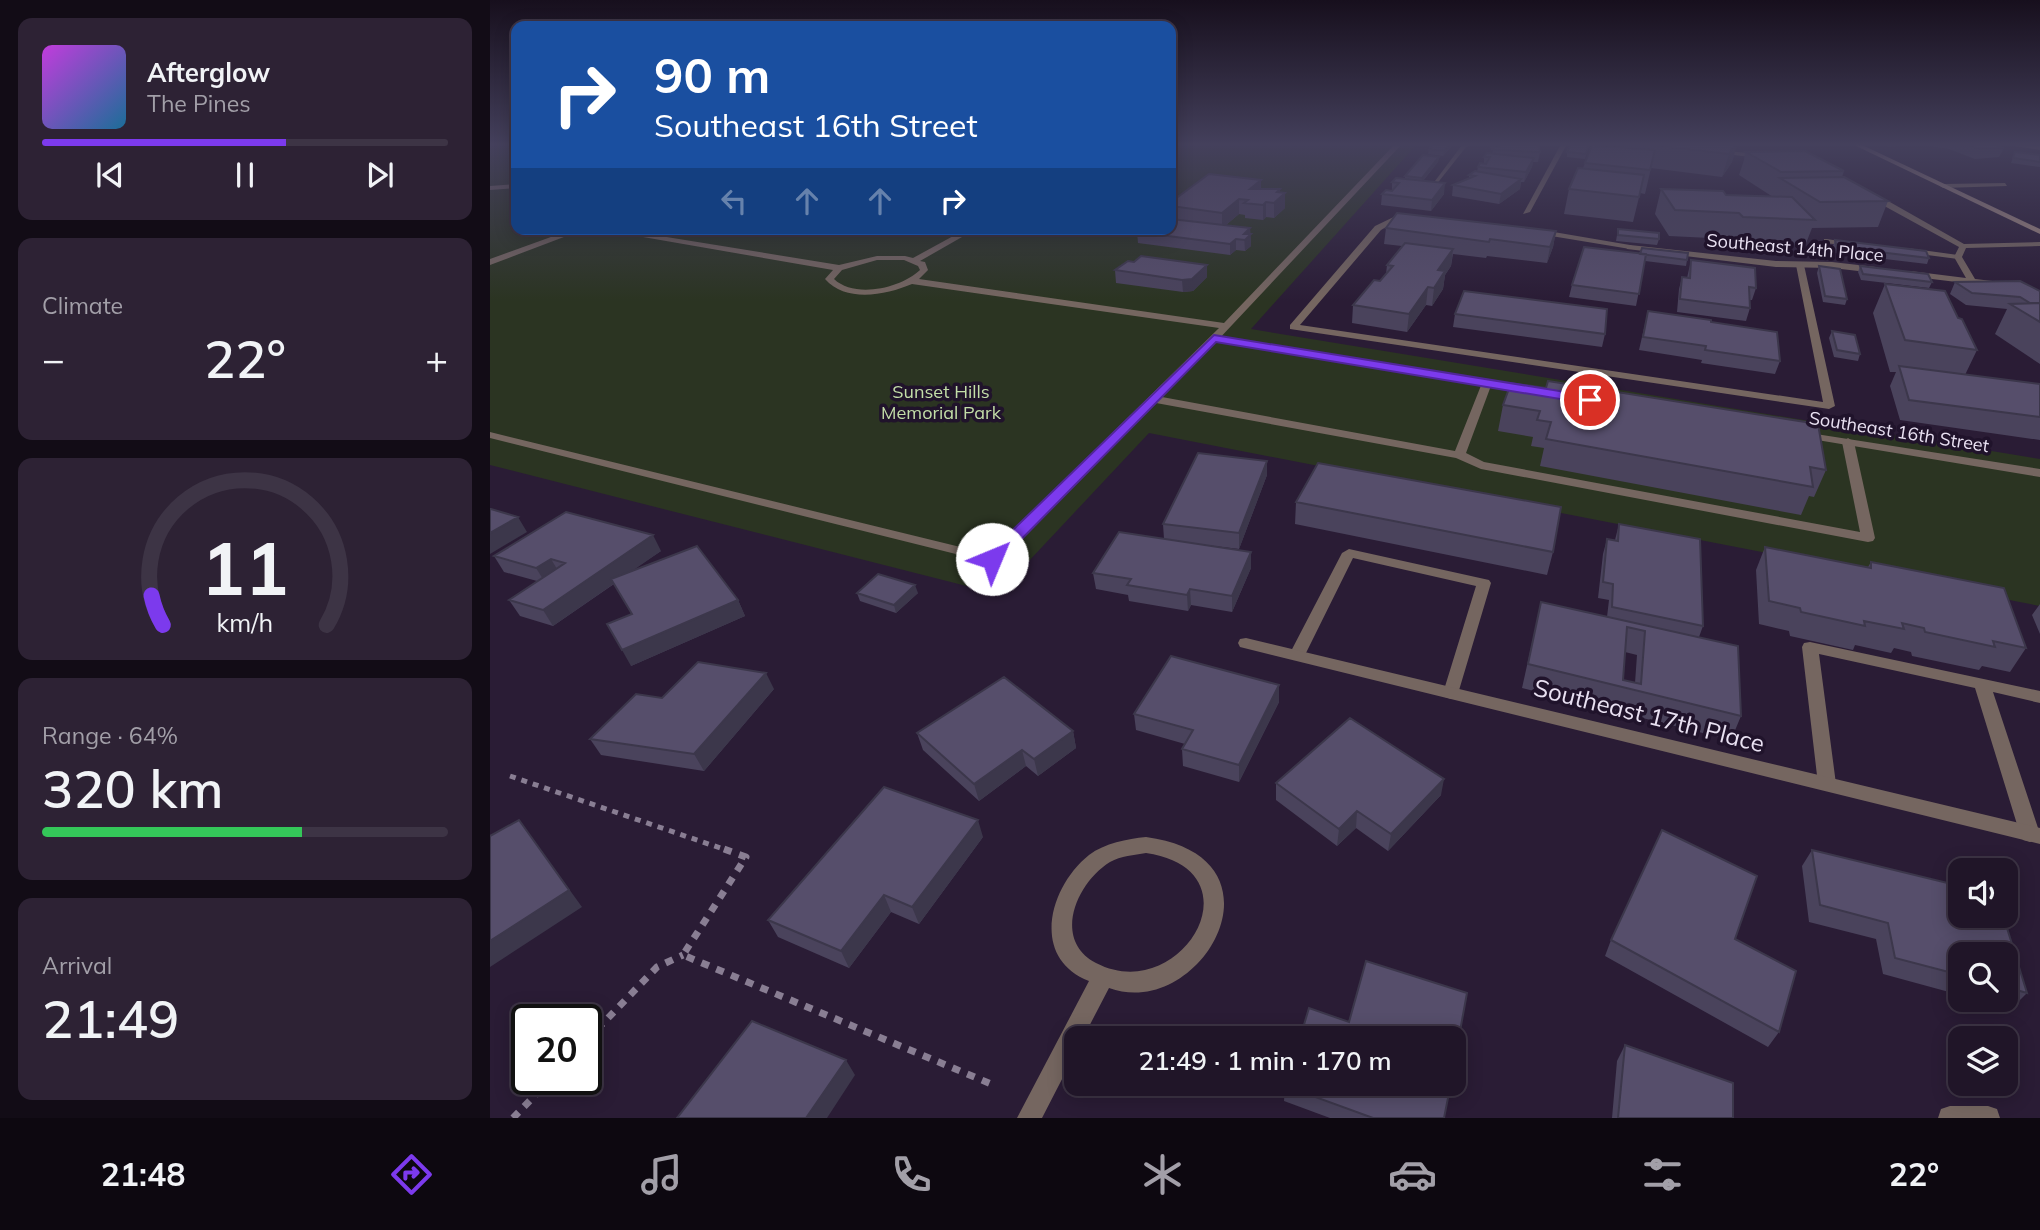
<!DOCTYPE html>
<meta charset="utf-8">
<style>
:root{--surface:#201528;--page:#2d2234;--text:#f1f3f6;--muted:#a29fa8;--line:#3d3445;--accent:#7c3aed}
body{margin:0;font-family:Mulish,sans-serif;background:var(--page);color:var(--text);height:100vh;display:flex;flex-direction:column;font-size:26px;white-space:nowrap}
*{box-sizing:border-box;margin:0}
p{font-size:23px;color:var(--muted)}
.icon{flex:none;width:38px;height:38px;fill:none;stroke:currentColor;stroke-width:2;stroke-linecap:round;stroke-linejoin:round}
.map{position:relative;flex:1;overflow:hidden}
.panel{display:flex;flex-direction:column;gap:18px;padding:18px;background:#120c16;width:490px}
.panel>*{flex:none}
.top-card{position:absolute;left:21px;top:21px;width:665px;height:214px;border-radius:14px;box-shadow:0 4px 18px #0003,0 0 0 2px var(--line);background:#1a4fa0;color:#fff;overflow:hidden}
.tools{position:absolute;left:1458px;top:858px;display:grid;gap:14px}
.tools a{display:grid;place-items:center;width:70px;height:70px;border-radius:14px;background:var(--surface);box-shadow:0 4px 18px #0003,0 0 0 2px var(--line);font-size:35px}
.speed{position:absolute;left:21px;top:1004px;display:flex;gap:14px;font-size:35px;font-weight:700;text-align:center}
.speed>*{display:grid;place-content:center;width:91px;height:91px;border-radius:50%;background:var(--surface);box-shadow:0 4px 18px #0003,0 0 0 2px var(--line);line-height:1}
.speed .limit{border:4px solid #111;border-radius:10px;background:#fff;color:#111}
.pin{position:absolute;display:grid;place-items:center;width:60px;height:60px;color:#fff;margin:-30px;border:4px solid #fff;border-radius:50%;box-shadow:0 2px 7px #0007}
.me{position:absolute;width:77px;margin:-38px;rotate:45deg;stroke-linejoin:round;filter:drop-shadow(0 0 5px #0008)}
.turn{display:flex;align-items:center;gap:24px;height:147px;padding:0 28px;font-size:32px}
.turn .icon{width:91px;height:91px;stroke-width:2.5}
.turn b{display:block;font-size:49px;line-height:60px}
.lanes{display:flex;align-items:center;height:66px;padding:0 28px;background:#0003;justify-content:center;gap:35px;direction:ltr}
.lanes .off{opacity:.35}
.big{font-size:52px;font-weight:600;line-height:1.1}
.panel .tile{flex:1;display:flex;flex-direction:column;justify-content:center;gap:10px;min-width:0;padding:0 24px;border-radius:14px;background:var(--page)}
.panel .dial{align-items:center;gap:0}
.dial svg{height:182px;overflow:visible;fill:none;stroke:var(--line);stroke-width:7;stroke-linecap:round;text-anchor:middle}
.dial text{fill:var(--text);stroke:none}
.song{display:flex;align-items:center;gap:21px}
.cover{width:84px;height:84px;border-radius:10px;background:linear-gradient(135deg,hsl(290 70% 55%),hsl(200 70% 35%))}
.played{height:7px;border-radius:4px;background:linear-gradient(90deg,var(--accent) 60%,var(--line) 60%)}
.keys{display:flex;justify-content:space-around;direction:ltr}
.heat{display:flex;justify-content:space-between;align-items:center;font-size:38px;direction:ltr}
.charge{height:10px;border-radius:5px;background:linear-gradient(90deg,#34c759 64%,var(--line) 0)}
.trip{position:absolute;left:574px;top:1026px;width:402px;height:70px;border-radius:14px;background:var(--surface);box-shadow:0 4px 18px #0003,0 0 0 2px var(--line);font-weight:600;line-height:70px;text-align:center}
.tab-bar{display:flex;height:112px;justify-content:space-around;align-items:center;background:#0d0810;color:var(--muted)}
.tab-bar .icon{width:49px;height:49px}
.tab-bar .on{color:var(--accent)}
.tab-bar b{font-size:32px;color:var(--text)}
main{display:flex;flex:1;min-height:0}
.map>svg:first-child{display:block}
.green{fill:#2b3422}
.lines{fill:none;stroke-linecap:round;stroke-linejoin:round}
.path-far1{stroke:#897e93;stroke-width:5;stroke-dasharray:6 6;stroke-linecap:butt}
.path{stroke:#897e93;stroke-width:7;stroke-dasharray:8 8;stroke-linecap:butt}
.lane{fill:#756660;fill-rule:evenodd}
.street{fill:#756660;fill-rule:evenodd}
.secondary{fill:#a48c82;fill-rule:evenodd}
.wall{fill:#4a435c;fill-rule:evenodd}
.shaded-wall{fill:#3c374b}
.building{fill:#564e6b;stroke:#3c374b;stroke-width:2;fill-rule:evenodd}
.route{fill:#7c3aed;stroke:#51269a;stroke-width:2}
.labels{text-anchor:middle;stroke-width:7;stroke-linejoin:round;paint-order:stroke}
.far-street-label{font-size:18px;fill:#e9e1f2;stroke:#20132b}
.far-park-label{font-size:18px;fill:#c3dea8;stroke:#20132b}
.near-street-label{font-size:24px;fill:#e9e1f2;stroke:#20132b}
</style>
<main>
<section class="panel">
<div class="tile">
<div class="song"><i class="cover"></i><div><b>Afterglow</b><p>The Pines</p></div></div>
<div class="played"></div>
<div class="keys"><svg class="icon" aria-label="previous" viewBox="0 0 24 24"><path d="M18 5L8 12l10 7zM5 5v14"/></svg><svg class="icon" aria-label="pause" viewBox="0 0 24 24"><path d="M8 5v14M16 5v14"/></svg><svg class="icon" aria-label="next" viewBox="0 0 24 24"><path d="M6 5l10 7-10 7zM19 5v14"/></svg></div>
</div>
<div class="tile"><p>Climate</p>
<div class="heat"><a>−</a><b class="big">22°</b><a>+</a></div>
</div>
<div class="tile dial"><svg viewBox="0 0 100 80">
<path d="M14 69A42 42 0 1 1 86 69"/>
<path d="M14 69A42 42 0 0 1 9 56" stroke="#7c3aed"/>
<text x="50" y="56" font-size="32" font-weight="700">11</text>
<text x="50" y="72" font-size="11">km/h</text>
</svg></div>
<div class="tile"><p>Range · 64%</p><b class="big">320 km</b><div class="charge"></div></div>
<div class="tile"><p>Arrival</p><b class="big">21:49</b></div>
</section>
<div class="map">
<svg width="1550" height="1118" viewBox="0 0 1550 1118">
<rect width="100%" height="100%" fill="#2a1c35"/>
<!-- green -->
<path class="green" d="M0,144H26V229H681V144H927L761,329L1550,459V606L659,433L508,594L0,465Z"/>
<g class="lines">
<!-- path-far1 -->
<path class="path-far1" d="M20,776L239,851"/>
<!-- path -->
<path class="path" d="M234,849L256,857L193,955L506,1086
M96,1041L167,967L193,955
M23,1118L60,1080"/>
<!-- lane -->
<path class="lane" d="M905,144H912L727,341L672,397L965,451L992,383L997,380L1002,383L976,453L994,462L1370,532L1352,442L1358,438L1364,442L1385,538L1383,541L1378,542L991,469L966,458L666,403L507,562L502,563L0,438V432L499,554L729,328L422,284C396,295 356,303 335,279L343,270L107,229H127L349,265L387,256H415L423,258L476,229H486L430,261L435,262L438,270L429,279L734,323ZM387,260H414L428,266L430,270C411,288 365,299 344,279L352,270Z
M1515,183L1517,186L1453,188L1450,186L1453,184Z
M26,184V188L0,190V186Z
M912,213L922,216L913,217L891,230L810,325L1333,402L1306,265L1310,262L1314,265L1345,406L1339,409L800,329V325L885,226Z
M83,229H95L0,265V259Z
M1046,229L1140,245L1144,247L1140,249L1043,233L1042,231Z
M1337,239L1367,244L1363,246L1334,243V239Z
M1417,248L1468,255L1472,257L1468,259L1414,252L1413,250Z
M859,549L999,580L1001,583L967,697L961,699L955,697L953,693L986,586L863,558L813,659H801L799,655L852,553Z
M1320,642L1550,691V703L1503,692L1550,834L1547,840L1540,842L1533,840L1530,834L1485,688L1329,654L1346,784L1343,789L1337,791L1331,789L1328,784L1312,647L1314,643Z"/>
<!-- street -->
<path class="street" d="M984,144L976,147L946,185H942L972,145Z
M1071,144H1077L1040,212L1033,214Z
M1521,144L1550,146V150L1524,146Z
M1223,150L1271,154L1274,156L1271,158L1225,153Z
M1378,193H1384L1474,244L1550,242V246L1476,248L1472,257L1485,279L1511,282V286L1508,287L1417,276L1416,274L1420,271L1476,278L1464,257L1469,247L1378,197Z
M1140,245L1286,261L1342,262L1386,267L1390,270L1386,273L1342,268L1286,267L1137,249L1136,247Z
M724,336L1037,387L1042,390L1037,393L721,341V337Z
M1313,432L1550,469V477L1309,437V433Z
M756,638L1550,828V844L750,647L748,643L750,639Z
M656,837C805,857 711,1022 619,988L593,1038H586V1052L552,1118H527L599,981C540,958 559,887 599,855C615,843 637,839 656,837ZM656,853C772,870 691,1007 606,963C562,940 586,883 620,862C631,856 644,855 656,853Z
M1460,1106H1498L1507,1109L1510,1118H1448L1451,1109Z"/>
<!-- secondary -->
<path class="secondary" d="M1362,144H1370L1550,229V234Z"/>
</g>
<!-- wall -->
<path class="wall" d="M943,144H963L953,156L938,154L939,149Z
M1000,144H1048L1050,152L1048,162H1043L1042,167L1034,182H1031L1030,189L1009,204L962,196L963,185L979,179V175L987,172L988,167L994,164V157L1002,154L1003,150H1001Z
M1100,144L1095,159L1077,157V152Z
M1124,144H1247L1242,162L1232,177L1161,168L1155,194L1150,193L1143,222L1074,214L1079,189L1093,168L1095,163L1123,147Z
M1393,144H1415V146L1399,147Z
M1441,144H1503L1514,148L1509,157L1485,159L1459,149L1440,146Z
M1255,151L1354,171L1352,177L1398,201L1388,227L1322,228L1315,246L1245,243L1241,239L1179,236L1165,214L1171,189L1236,195L1283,197L1249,175L1254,160Z
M1525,152L1550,155V167L1521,163Z
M949,157L948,162L933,181L954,194L941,211L891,205L892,194L902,191V182L915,179V176Z
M771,189L790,193L795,208L784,218L776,217L773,220L755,218V215L749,214L736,225L760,228L761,246L755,251L746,250L740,255L648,243L647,232L681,229V202Z
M896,228L1066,231L1063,247L1057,263L997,256L996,258L963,254L961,266L955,275L953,289L942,306L936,305L917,332L862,323L863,305L890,281L896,274L897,265L912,246L894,244Z
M1128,229L1169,239L1167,245L1126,241Z
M1345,240L1439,258L1437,264L1344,253L1343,246Z
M1150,254L1197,260L1196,266L1155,261L1146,306L1079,297L1082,285Z
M1201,260L1266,288L1262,300H1260V308L1256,321L1187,312L1189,289L1192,277L1197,278Z
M717,265V277L703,291L693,292L626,283L625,270Z
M1329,266L1357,299L1355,305L1333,302L1327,273Z
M1370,266L1442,282L1439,288L1371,280L1368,272Z
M1465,282L1550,291V364L1505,334L1517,309L1476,305L1460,294Z
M1395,284L1468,318L1487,350L1475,375L1550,384V440L1410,420L1400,386L1406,372H1400L1383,313Z
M1158,311L1221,322L1290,361L1285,374L1211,363L1212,360L1149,350Z
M965,314L1115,334L1112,347L963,327Z
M1342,331L1370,354L1368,361L1344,357L1339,338Z
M1021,383L1336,470L1324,497L1319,496L1311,515L1050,466L1054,448L1041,446L1043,437L1008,431L1013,405Z
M777,461V475L749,549L700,543L761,552V568L742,612L701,605L698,611L639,601L638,595L606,589L603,573L674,539L673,524Z
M806,502L1063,552L1057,575L805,524Z
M1129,524L1213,626L1209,637L1251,716L1241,740L1032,688L1051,602L1117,617L1119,600L1108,598L1113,554L1117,539L1125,540ZM1135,652L1147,655L1145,683L1133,680Z
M1275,547L1378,567L1381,562L1536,648L1520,672L1492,666L1489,670L1422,656L1421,652L1404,648L1401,653L1365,645L1363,650L1300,636L1299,631L1269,624L1266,570Z
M171,551L141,571L248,600L255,616L141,666L142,614L124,584L63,626L30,616L19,600L47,581L14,572L4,556Z
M367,593H428L406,613L370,601Z
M1550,604V634L1542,615Z
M284,689L214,771L111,755L100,739Z
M789,702L749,782L693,766L692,749L695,744L646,730L644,714Z
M583,731L586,748L548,776L536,766L489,801L433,750L427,733Z
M786,783L951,795L898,851L866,828L847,846L786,800Z
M493,837L429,924L401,912L359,968L288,937L278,920Z
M1322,850L1470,886V915H1513L1537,993L1521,1009L1485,999H1516V954H1470V995L1393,974L1386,939L1319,922L1312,866Z
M1245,939L1289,1032L1278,1047L1115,956L1121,940Z
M1135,1045L1243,1118H1122L1127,1061Z
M795,1086L954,1118H840L794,1101Z"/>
<!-- shaded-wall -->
<path class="shaded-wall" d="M959,144H963L953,156L954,151Z
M1245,144H1247L1242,162L1232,177L1239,154Z
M949,157L948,162L931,183L932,178Z
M1044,158L1042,167L1034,182L1036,172Z
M1031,179L1030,189L1009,204L1011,194Z
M771,180V195L760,189Z
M955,183L954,194L941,211L942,200Z
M790,189V198L795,193V208L784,218V203L787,192Z
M749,199V214L732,228V213Z
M776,202V217L773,220V205Z
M760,228L761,246L755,251L754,234Z
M1066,231L1063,247L1057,263L1060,247Z
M746,239V250L740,255V244Z
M963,249L961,266L955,275L953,289L942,306L944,288L948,270Z
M717,265V277L703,291L693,292L692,280Z
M938,287L936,305L917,332L919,314Z
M777,461V475L749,549V533Z
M28,517L37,532L0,554V533Z
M163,535L171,551L63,626L53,610Z
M761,552V568L742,612V596Z
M61,559L70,574L56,584L46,568Z
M425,585L428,593L406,613L404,605Z
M700,589L701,605L698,611L697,595Z
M248,600L255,616L141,666L132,650Z
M276,673L284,689L214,771L204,754Z
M789,685V702L749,782V765Z
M583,731L586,748L548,776L544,759Z
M532,750L536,766L489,801L484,784Z
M954,779L951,795L898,851L901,834Z
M867,811L866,828L847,846L849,829Z
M29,820L92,907L0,967V941Z
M488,820L493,837L429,924L422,907Z
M394,895L401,912L359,968L351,951Z
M356,1060L365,1075L337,1118H316Z"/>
<!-- building -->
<path class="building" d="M943,144H959L954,151L939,149Z
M1008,144H1048L1050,152L1004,150L1003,147H1009Z
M1081,144H1099L1096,154L1077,152Z
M1152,144H1245L1239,154Z
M1475,144H1503L1514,148L1489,149Z
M1102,145L1165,150L1160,170L1095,163Z
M1315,151L1354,171L1291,172L1256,152Z
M1525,152L1550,155V162L1523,158Z
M997,153L1044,158L1036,172L988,167L990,163L996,164L1000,157H994Z
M933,155L949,157L932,178L915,176Z
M1088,168L1154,175L1149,197L1079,189Z
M985,171L1031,179L1011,194L963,185L985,176L979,175Z
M719,174L771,180L760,189H790L787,192L795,193L784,203L776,202L773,205L754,203L758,200L749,199L732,213L681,206V202Z
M1354,177L1398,201L1330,202L1290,178Z
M906,178L955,183L942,200L892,194L896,190L902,191L909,183L902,182Z
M1171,189L1233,191L1236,195L1302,197L1325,220L1253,217L1249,213L1185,210Z
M907,213L1066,231L1060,247L1000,239L999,242L896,228Z
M681,219L760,228L754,234H761L755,240L746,239L740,244L647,232L650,229H681Z
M1128,229L1169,233V239L1128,235Z
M1345,240L1436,251L1439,258L1347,247Z
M915,243L963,249L948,270L955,271L944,288L938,287L919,314L863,305L884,280L890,281L903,266L897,265Z
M1094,247L1156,254L1149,294L1082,285Z
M1152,248L1198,253L1197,260L1150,254Z
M651,256L717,265L702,279L692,280L625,270L638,261L644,262Z
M1201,260L1265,268L1266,288L1259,287L1260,308L1190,299L1192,277L1200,278Z
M1329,266L1350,269L1357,299L1335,296Z
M1370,266L1438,274L1442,282L1373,274Z
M1530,281L1550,291V303H1540L1530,297L1482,293L1465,282Z
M1395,284L1455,291L1468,318L1472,319L1487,350L1415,340Z
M974,291L1117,309L1115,334L965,314Z
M1550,303V322L1520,304Z
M1158,311L1221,320V322L1287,332L1290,361L1215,350L1216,346L1153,337Z
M1342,331L1365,335L1370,354L1347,350Z
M1409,366L1550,384V417L1419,400Z
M1058,381L1328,424L1336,470L1320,467L1323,487L1056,439L1061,422L1047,420L1050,411L1013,405L1021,383L1056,388Z
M708,453L777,461L749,533L673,524Z
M828,463L1071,507L1063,552L806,502Z
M0,509H1L28,517L0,533Z
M76,512L163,535L53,610L19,600L75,563L61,559L46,568L4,556Z
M1129,524L1210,539L1213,626L1122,607L1123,584L1113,582L1117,539L1128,541Z
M629,532L761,552L742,596L700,589L697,595L637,585L641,579L603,573Z
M207,546L248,600L132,650L117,624L142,614L121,579Z
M1275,547L1381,568V562L1514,588L1536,648L1503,641L1505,647L1435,632L1434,628L1412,623L1414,629L1374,621L1375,626L1311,612L1310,608L1279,601Z
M388,574L425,585L404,605L367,593Z
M1051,602L1248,646L1251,716L1038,664ZM1137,627L1155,631L1151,684L1133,680Z
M681,656L789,685L749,765L692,749L703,730L644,714Z
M208,662L276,673L204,754L100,739L146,694L172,698Z
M514,677L583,731L544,759L532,750L484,784L427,733Z
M860,718L954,779L901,834L867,811L849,829L786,783Z
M394,787L488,820L422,907L394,895L351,951L278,920Z
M29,820L79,890L0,941V836Z
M1172,830L1267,876L1245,939L1306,971L1289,1032L1121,940Z
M1322,850L1470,886V915H1513L1537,993L1516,987V954H1470V975L1405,958L1398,923L1330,905Z
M876,961L977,993L964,1064V1038H810L819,1008L859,1022Z
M262,1021L356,1060L316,1118H187Z
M1135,1045L1243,1083V1118H1128Z
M796,1083H961L954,1118H883L795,1086Z"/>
<!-- sky -->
<linearGradient id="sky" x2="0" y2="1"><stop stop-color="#170f1d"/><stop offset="0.48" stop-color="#44405c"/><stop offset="1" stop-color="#44405c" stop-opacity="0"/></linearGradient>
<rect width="1550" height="301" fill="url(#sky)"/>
<!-- route -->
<path class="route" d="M724,335L1100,396L1106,400L1100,404L726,342L508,563H496L494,559L496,556Z"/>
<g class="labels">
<!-- far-street labels -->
<g class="far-street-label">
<text transform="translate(1305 248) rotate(5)" y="6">Southeast 14th Place</text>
<text transform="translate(1409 432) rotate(9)" y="6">Southeast 16th Street</text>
</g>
<!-- far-park labels -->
<g class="far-park-label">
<text x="451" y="398">Sunset Hills<tspan x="451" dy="21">Memorial Park</tspan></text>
</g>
<!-- near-street labels -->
<g class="near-street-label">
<text transform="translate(1159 716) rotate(14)" y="8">Southeast 17th Place</text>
</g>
</g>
</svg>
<div class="tools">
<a><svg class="icon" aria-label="sound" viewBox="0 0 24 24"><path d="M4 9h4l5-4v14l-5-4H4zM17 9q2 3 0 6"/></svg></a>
<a><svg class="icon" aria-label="search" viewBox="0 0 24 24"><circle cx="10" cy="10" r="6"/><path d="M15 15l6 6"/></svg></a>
<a><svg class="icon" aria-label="layers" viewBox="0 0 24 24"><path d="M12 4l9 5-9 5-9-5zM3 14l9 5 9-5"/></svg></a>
</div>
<div class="speed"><div class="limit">20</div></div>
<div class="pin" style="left:1100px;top:400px;background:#d93025"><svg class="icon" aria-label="arrive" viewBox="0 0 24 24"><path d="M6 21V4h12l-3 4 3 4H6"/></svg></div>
<svg class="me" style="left:502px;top:559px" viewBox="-20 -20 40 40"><circle r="19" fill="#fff"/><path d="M0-13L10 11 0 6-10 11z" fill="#7c3aed"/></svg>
<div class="trip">21:49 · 1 min · 170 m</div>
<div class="top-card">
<div class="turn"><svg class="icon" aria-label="right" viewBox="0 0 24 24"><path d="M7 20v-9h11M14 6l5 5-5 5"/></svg><div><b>90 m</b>Southeast 16th Street</div></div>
<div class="lanes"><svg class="icon off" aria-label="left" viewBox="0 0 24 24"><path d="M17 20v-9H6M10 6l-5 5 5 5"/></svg><svg class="icon off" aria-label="ahead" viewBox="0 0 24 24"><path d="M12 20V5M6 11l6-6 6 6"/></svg><svg class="icon off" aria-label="ahead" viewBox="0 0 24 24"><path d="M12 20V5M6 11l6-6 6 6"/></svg><svg class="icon" aria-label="right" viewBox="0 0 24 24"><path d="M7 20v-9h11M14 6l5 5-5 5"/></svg></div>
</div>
</div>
</main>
<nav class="tab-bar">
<b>21:48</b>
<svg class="icon on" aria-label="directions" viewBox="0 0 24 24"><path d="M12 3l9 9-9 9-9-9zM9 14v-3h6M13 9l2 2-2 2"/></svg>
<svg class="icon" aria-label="music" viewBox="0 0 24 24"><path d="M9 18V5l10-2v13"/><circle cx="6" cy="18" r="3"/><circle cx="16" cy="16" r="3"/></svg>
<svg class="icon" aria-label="phone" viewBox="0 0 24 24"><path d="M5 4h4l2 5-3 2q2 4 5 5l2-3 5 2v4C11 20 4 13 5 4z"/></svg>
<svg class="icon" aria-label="climate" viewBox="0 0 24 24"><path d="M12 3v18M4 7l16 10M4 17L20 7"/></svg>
<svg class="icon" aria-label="car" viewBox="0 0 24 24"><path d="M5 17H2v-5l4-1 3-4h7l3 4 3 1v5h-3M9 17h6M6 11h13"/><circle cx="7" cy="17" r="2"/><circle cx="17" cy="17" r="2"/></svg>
<svg class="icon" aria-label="filters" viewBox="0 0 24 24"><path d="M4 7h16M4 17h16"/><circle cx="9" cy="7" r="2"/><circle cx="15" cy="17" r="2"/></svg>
<b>22°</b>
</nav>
